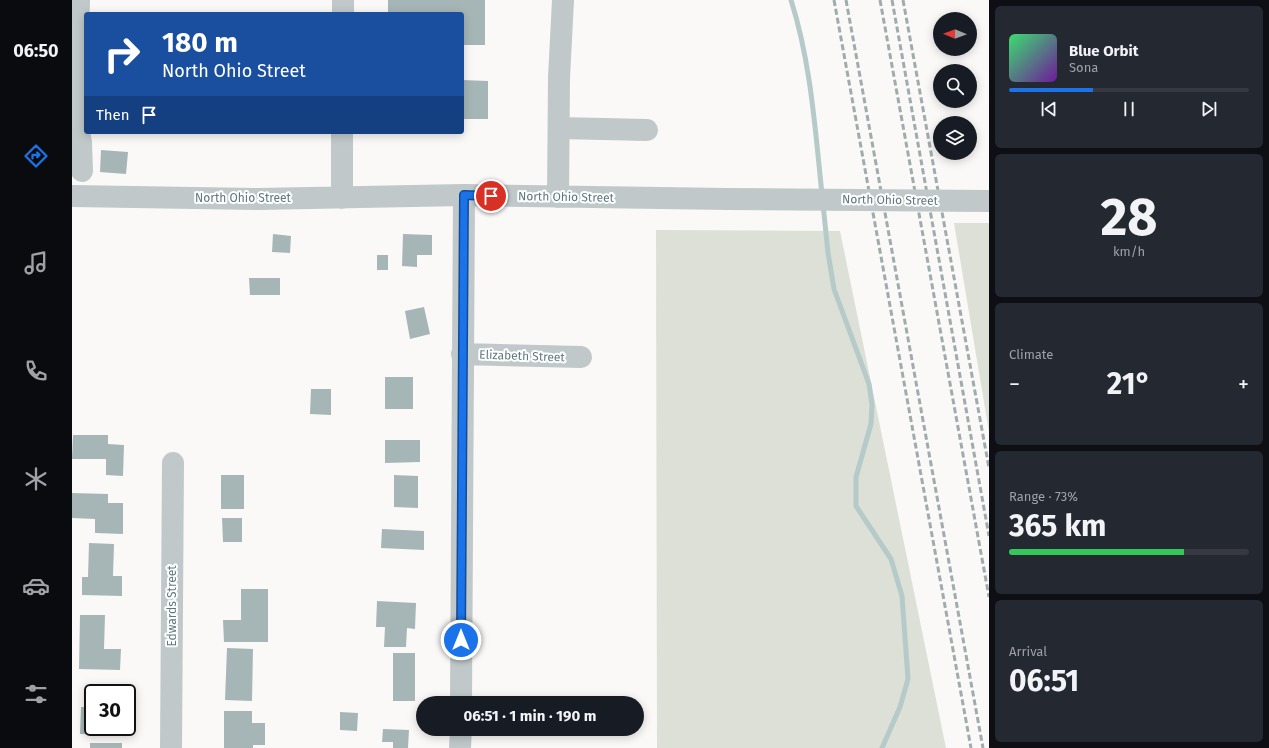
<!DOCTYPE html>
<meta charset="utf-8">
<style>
:root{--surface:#171b24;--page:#242831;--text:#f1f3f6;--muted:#9ea1a6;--line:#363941;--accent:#1a73e8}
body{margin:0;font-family:"Fira Sans",sans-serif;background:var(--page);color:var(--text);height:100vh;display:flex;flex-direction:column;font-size:15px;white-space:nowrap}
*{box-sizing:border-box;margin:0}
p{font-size:13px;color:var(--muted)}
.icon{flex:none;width:22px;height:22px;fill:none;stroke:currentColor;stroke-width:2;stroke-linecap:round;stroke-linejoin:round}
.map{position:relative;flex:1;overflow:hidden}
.panel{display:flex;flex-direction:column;gap:6px;padding:6px;background:#0d0f14;width:280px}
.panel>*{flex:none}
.banner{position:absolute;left:12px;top:12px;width:380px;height:122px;border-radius:4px;box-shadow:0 2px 10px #0003;background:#1a4fa0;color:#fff;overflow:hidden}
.needle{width:26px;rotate:271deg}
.controls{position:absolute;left:861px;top:12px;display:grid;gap:8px}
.controls a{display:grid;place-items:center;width:44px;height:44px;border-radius:50%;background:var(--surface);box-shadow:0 2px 10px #0003;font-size:20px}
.speed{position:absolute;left:12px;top:684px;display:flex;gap:8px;font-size:20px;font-weight:700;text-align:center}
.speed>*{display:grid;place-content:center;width:52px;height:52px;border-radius:50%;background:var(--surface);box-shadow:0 2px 10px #0003;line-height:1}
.speed .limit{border:2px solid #111;border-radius:6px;background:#fff;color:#111}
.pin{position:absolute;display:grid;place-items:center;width:34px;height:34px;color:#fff;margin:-17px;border:2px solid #fff;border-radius:50%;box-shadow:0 1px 4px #0007}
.me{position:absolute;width:44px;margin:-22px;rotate:0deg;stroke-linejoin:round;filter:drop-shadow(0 0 3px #0008)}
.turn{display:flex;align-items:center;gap:14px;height:84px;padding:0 12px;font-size:18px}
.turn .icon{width:52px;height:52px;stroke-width:2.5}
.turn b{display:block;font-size:28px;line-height:34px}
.then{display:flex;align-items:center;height:38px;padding:0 12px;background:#0003;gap:8px;font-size:15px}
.big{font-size:30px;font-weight:700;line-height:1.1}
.panel .widget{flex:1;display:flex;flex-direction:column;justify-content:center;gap:6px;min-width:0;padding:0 14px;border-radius:6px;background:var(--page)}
.panel .dial{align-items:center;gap:0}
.dial b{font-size:52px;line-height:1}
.song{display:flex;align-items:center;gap:12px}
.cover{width:48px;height:48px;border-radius:6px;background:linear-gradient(135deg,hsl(140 70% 55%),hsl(280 70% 35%))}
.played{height:4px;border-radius:2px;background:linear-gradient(90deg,var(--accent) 35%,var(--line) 35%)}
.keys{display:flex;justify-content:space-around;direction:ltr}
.heat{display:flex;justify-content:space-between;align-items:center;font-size:22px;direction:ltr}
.charge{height:6px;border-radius:3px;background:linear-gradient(90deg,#34c759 73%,var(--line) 0)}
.trip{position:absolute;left:344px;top:696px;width:228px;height:40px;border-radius:20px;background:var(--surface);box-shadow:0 2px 10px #0003;font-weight:700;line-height:40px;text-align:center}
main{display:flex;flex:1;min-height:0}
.menu{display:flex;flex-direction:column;width:72px;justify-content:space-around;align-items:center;background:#090b0e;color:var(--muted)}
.menu .icon{width:28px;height:28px}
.menu .current{color:var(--accent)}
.menu b{font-size:18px;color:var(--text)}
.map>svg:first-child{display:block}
.green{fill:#dce0d6}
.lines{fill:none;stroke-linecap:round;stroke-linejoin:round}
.stream{stroke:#b6cac9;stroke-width:5}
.building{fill:#a6b6b7}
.minor{stroke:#c0c8c9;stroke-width:22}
.rail{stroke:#9facae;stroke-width:3;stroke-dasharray:6 3;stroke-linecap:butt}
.minor-bridge{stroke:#c0c8c9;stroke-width:22}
.route-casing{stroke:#114b97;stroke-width:10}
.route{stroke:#1a73e8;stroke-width:7}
.labels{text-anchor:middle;stroke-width:4;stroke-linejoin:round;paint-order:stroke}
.street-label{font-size:12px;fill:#5e797e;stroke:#fff}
</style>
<main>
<nav class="menu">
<b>06:50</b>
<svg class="icon current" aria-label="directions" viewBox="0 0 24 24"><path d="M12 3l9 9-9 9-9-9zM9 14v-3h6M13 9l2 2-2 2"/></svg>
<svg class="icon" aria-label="music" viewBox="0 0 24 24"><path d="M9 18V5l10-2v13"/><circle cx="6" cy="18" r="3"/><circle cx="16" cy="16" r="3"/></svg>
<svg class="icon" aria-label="phone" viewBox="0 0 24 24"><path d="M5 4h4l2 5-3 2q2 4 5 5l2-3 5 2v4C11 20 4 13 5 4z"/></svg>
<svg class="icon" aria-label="climate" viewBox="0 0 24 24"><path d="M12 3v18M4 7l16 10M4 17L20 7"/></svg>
<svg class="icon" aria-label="car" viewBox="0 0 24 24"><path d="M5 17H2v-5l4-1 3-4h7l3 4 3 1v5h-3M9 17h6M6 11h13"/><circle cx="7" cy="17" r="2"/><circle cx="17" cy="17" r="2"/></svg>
<svg class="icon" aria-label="filters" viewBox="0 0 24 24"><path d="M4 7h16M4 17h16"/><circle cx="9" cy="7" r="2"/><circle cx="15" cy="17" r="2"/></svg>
</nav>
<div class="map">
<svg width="917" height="748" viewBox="0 0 917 748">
<rect width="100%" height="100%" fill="#faf9f7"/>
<!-- green -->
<path class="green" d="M882,223H917V432Z
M584,230L768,231L874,748H585Z"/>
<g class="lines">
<!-- stream -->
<path class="stream" d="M719,0C739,63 743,129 750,194
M751,204L756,253L762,289L797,384L800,405L799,424L784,477V506L819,559L830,596L836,679L828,707L810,748"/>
</g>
<!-- building -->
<path class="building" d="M316,0H413V45H390V14H316Z
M390,80L416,81V119H390Z
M29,150L56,152L54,174L28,172Z
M201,234L219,236L218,253L200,252Z
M331,234L360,235V255H345V267L330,266Z
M305,255H316V270H305Z
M177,278H208V295H178Z
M352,307L358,334L338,339L333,311Z
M313,377H341V409H313Z
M239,389H259V415L238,414Z
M1,435H36V444L52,445L51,476L34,475V459H0Z
M313,440H348V462L313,463Z
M149,475H172V509H149Z
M322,475L346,476V508L322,507Z
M0,493L36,494V503H51V534L23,533V519L0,518Z
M150,518H170V542H151Z
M310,529L352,531V550L309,548Z
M17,543L42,544L41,576H50V596L10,595V577H16Z
M169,589H196V642H152L151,620H169Z
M305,601L344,603L343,629L335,628L334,647H312L313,627H304Z
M8,615H33L32,649H49L48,670L7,669Z
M155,648L181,649L180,701L153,700Z
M321,653H343V701H321Z
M27,690L50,691V693H27Z
M9,707H21V727H49V735L8,734Z
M152,711H180V723H193V745H181V748H152Z
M268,712L286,713L285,731L268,730Z
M311,729L337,730L336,748H321V742H310Z
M18,743H50V748H18Z"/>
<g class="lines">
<!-- minor -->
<path class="minor" d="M7,0L4,116L9,142L10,171
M271,14V0
M487,128L575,130
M270,132V198
M0,196L186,199L392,195L656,199
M486,197L487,78L491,0
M390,354L509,357
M389,703L392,195
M99,748L101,463
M388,748L389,729"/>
<!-- rail -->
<path class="rail" d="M762,0L899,748
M774,0L911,748
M808,0L917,597
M820,0L917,536
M831,0L917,468"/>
<!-- minor-bridge -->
<path class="minor-bridge" d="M656,199L917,201"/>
</g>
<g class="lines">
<defs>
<path id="route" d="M389,640L392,195L419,196"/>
</defs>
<!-- route casing -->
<use href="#route" class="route-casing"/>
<!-- route -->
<use href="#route" class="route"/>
</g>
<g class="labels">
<!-- street labels -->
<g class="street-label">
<text transform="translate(494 197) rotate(1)" y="4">North Ohio Street</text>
<text x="171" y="202">North Ohio Street</text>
<text transform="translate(818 200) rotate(1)" y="4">North Ohio Street</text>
<text transform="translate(450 356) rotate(2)" y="4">Elizabeth Street</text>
<text transform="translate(100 606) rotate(-90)" y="4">Edwards Street</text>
</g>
</g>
</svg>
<div class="controls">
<a><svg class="needle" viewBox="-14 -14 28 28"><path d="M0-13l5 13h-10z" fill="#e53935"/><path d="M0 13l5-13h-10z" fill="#9ea1a6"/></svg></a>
<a><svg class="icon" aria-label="search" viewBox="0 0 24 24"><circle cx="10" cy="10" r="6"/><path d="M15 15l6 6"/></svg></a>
<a><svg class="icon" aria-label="layers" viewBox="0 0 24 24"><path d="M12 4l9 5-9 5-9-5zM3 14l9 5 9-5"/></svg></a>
</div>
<div class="speed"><div class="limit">30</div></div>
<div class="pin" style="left:419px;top:196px;background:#d93025"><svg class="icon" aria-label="arrive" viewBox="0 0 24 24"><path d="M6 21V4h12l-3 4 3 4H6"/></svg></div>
<svg class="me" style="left:389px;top:640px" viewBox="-20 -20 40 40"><circle r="17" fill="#1a73e8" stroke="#fff" stroke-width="3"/><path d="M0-11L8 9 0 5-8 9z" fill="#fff"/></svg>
<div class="trip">06:51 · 1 min · 190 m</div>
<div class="banner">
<div class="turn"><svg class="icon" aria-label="right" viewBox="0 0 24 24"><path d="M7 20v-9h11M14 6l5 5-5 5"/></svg><div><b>180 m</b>North Ohio Street</div></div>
<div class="then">Then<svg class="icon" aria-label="arrive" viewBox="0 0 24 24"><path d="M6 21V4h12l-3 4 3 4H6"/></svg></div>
</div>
</div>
<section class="panel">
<div class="widget">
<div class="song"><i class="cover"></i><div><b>Blue Orbit</b><p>Sona</p></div></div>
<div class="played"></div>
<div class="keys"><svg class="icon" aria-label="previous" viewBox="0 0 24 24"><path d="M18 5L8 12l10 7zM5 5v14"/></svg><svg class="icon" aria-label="pause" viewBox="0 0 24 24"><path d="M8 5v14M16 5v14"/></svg><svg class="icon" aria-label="next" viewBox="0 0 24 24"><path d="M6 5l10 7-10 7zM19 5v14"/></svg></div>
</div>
<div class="widget dial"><b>28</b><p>km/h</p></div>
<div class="widget"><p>Climate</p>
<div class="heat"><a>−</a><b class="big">21°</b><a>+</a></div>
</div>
<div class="widget"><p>Range · 73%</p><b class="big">365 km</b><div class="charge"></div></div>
<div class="widget"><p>Arrival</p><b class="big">06:51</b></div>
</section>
</main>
